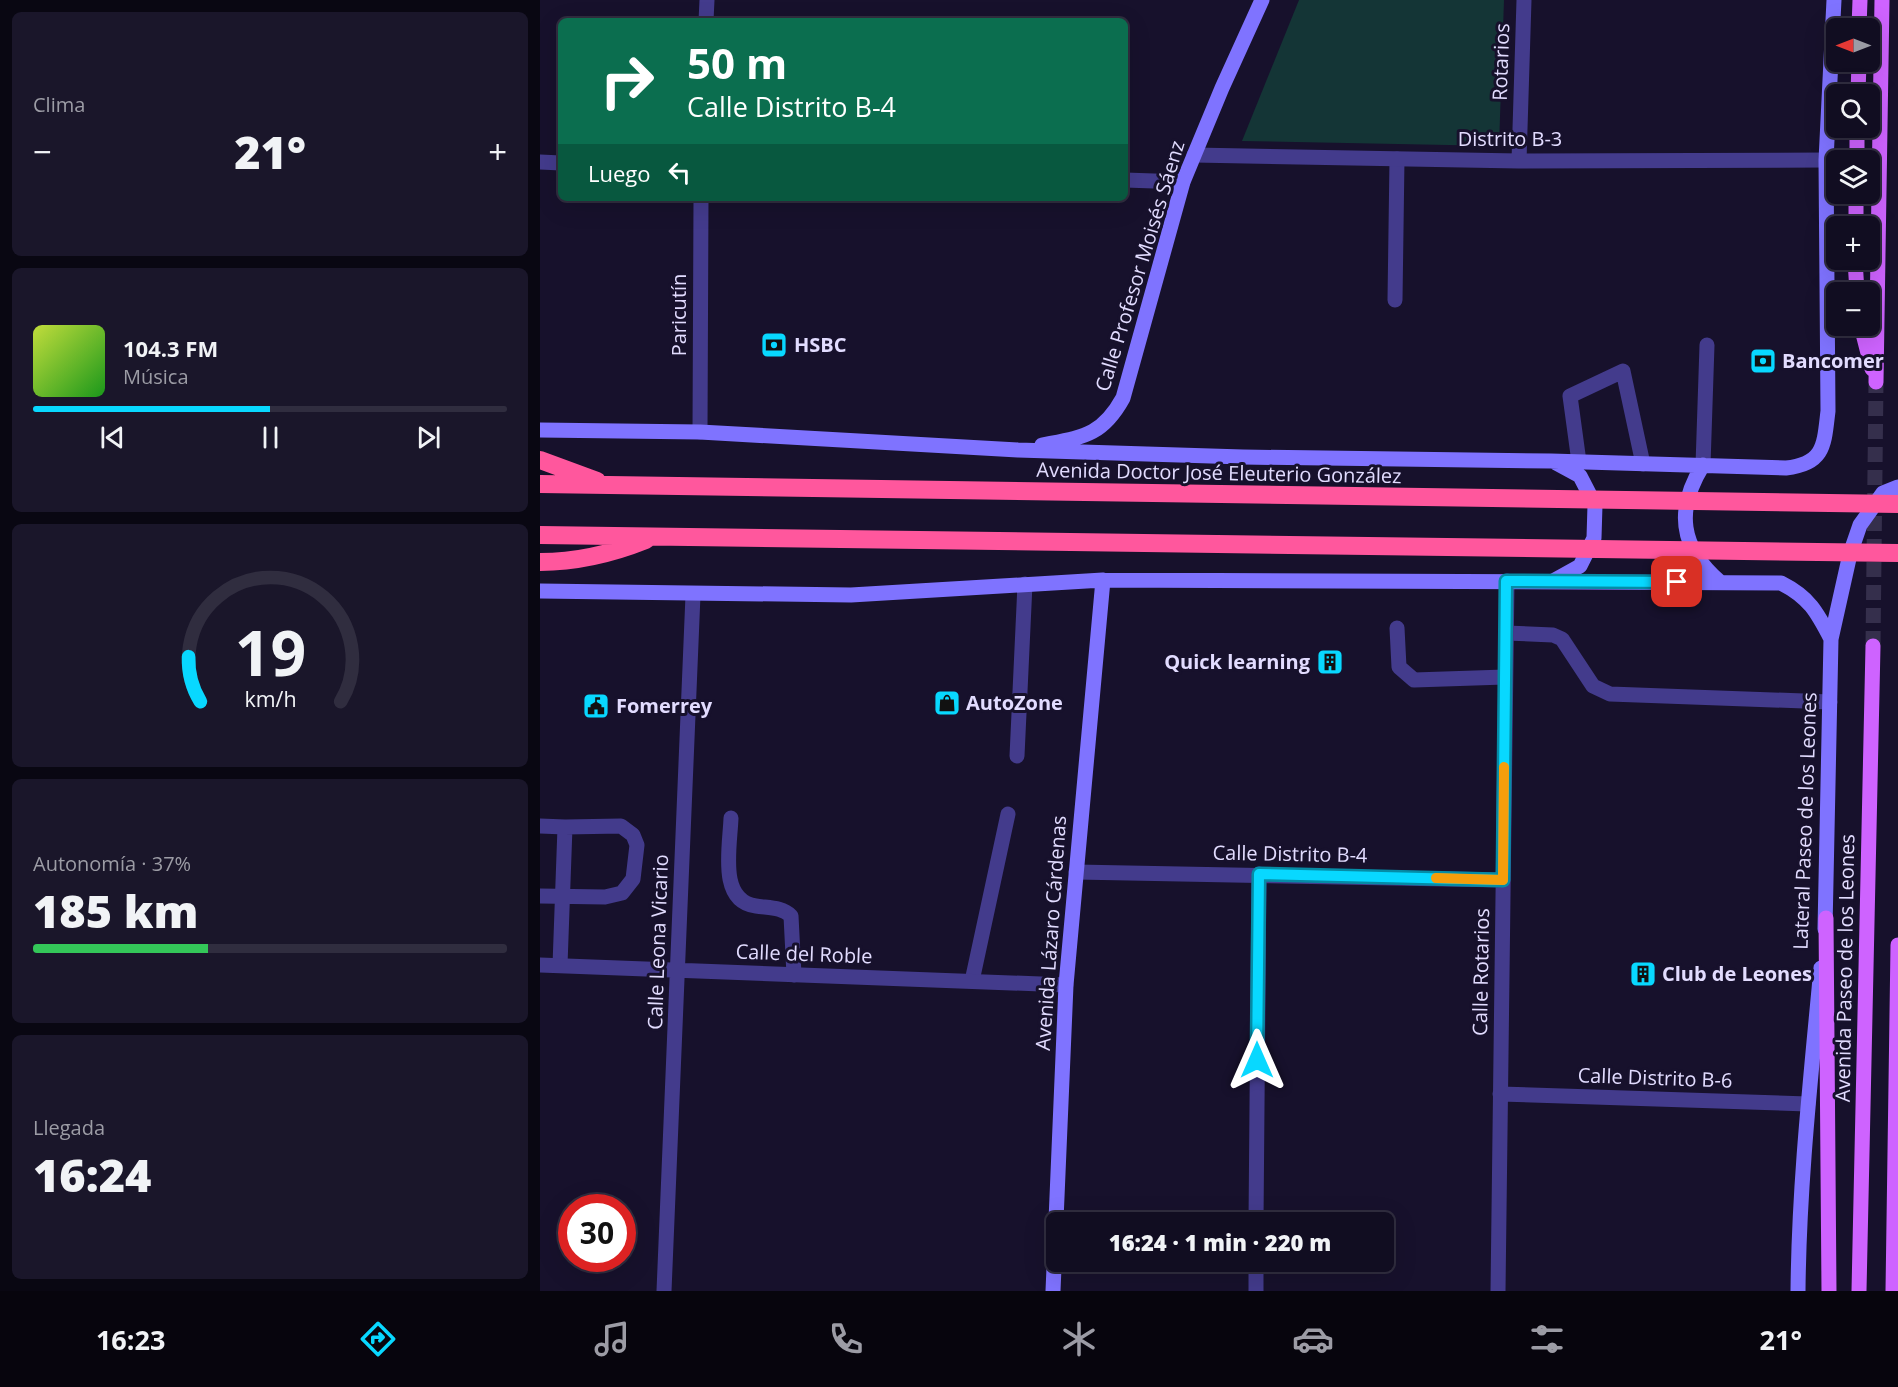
<!DOCTYPE html>
<html lang="es">
<meta charset="utf-8">
<style>
:root{--surface:#110d21;--page:#1a162a;--text:#f1f3f6;--muted:#9c9ca5;--line:#302d3f;--accent:#08d8ff}
body{margin:0;font-family:"Open Sans",sans-serif;background:var(--page);color:var(--text);height:100vh;display:flex;flex-direction:column;font-size:22px;white-space:nowrap}
*{box-sizing:border-box;margin:0}
p{font-size:20px;color:var(--muted)}
.icon{flex:none;width:33px;height:33px;fill:none;stroke:currentColor;stroke-width:2;stroke-linecap:round;stroke-linejoin:round}
.map{position:relative;flex:1;overflow:hidden}
.drawer{display:flex;flex-direction:column;gap:12px;padding:12px;background:#090712;width:540px}
.drawer>*{flex:none}
.hud{position:absolute;left:18px;top:18px;width:570px;height:183px;border-radius:9px;box-shadow:0 6px 24px #0002,0 0 0 2px var(--line);background:#0b6e4f;color:#fff;overflow:hidden}
.needle{width:39px;rotate:270deg}
.fabs{position:absolute;left:1286px;top:18px;display:grid;gap:12px}
.fabs a{display:grid;place-items:center;width:54px;height:54px;border-radius:9px;background:var(--surface);box-shadow:0 6px 24px #0002,0 0 0 2px var(--line);font-size:30px}
.speed{position:absolute;left:18px;top:1194px;display:flex;gap:12px;font-size:30px;font-weight:700;text-align:center}
.speed>*{display:grid;place-content:center;width:78px;height:78px;border-radius:50%;background:var(--surface);box-shadow:0 6px 24px #0002,0 0 0 2px var(--line);line-height:1}
.speed .limit{border:9px solid #d22;background:#fff;color:#111}
.pin{position:absolute;display:grid;place-items:center;width:51px;height:51px;color:#fff;margin:-26px;border-radius:12px;box-shadow:0 3px 9px #0006}
.me{position:absolute;width:66px;margin:-33px;rotate:0deg;stroke-linejoin:round;filter:drop-shadow(0 0 4px #0008)}
.turn{display:flex;align-items:center;gap:21px;height:126px;padding:0 30px;font-size:27px}
.turn .icon{width:78px;height:78px;stroke-width:2.5}
.turn b{display:block;font-size:42px;line-height:51px}
.then{display:flex;align-items:center;height:57px;padding:0 30px;background:#0003;gap:12px;font-size:22px}
.big{font-size:45px;font-weight:800;line-height:1.1}
.drawer .widget{flex:1;display:flex;flex-direction:column;justify-content:center;gap:9px;min-width:0;padding:0 21px;border-radius:9px;background:var(--page)}
.drawer .dial{align-items:center;gap:0}
.dial svg{height:156px;overflow:visible;fill:none;stroke:var(--line);stroke-width:7;stroke-linecap:round;text-anchor:middle}
.dial text{fill:var(--text);stroke:none}
.song{display:flex;align-items:center;gap:18px}
.cover{width:72px;height:72px;border-radius:9px;background:linear-gradient(135deg,hsl(70 70% 55%),hsl(120 70% 35%))}
.played{height:6px;border-radius:3px;background:linear-gradient(90deg,var(--accent) 50%,var(--line) 50%)}
.keys{display:flex;justify-content:space-around;direction:ltr}
.heat{display:flex;justify-content:space-between;align-items:center;font-size:33px;direction:ltr}
.charge{height:9px;border-radius:4px;background:linear-gradient(90deg,#34c759 37%,var(--line) 0)}
.trip{position:absolute;left:506px;top:1212px;width:348px;height:60px;border-radius:9px;background:var(--surface);box-shadow:0 6px 24px #0002,0 0 0 2px var(--line);font-weight:800;line-height:60px;text-align:center}
.tabs{display:flex;height:96px;justify-content:space-around;align-items:center;background:#07050d;color:var(--muted)}
.tabs .icon{width:42px;height:42px}
.tabs .active{color:var(--accent)}
.tabs b{font-size:27px;color:var(--text)}
main{display:flex;flex:1;min-height:0}
.map>svg:first-child{display:block}
.green{fill:#143536}
.lines{fill:none;stroke-linecap:round;stroke-linejoin:round}
.primary-tunnel{stroke:#352f4c;stroke-width:15;stroke-dasharray:15 8;stroke-linecap:butt}
.lane{stroke:#433b8c;stroke-width:15}
.street{stroke:#433b8c;stroke-width:15}
.secondary{stroke:#7f73ff;stroke-width:15}
.primary{stroke:#ce63ff;stroke-width:15}
.highway{stroke:#ff579d;stroke-width:18}
.route-casing{stroke:#058ca6;stroke-width:15}
.route{stroke:#08d8ff;stroke-width:10}
.slow{stroke:#f59e0b;stroke-width:10}
.labels{text-anchor:middle;stroke-width:6;stroke-linejoin:round;paint-order:stroke}
.street-label{font-size:20px;fill:#e2dcff;stroke:#17112c}
.poi-label{font-size:20px;font-weight:bold;fill:#e2dcff;stroke:#17112c;text-anchor:start}
</style>
<main>
<section class="drawer">
<div class="widget"><p>Clima</p>
<div class="heat"><a>−</a><b class="big">21°</b><a>+</a></div>
</div>
<div class="widget">
<div class="song"><i class="cover"></i><div><b>104.3 FM</b><p>Música</p></div></div>
<div class="played"></div>
<div class="keys"><svg class="icon" aria-label="previous" viewBox="0 0 24 24"><path d="M18 5L8 12l10 7zM5 5v14"/></svg><svg class="icon" aria-label="pause" viewBox="0 0 24 24"><path d="M8 5v14M16 5v14"/></svg><svg class="icon" aria-label="next" viewBox="0 0 24 24"><path d="M6 5l10 7-10 7zM19 5v14"/></svg></div>
</div>
<div class="widget dial"><svg viewBox="0 0 100 80">
<path d="M14 69A42 42 0 1 1 86 69"/>
<path d="M14 69A42 42 0 0 1 8 46" stroke="#08d8ff"/>
<text x="50" y="56" font-size="32" font-weight="700">19</text>
<text x="50" y="72" font-size="11">km/h</text>
</svg></div>
<div class="widget"><p>Autonomía · 37%</p><b class="big">185 km</b><div class="charge"></div></div>
<div class="widget"><p>Llegada</p><b class="big">16:24</b></div>
</section>
<div class="map">
<svg width="1358" height="1291" viewBox="0 0 1358 1291">
<rect width="100%" height="100%" fill="#17112c"/>
<!-- green -->
<path class="green" d="M759,0H964L959,146L702,141Z"/>
<g class="lines">
<!-- primary-tunnel -->
<path class="primary-tunnel" d="M1333,646L1336,382"/>
<!-- lane -->
<path class="lane" d="M855,300L857,159
M1039,462L1030,396L1083,371L1103,464
M1163,465L1167,345
M857,628L859,667L874,680L965,677
M966,633L1013,635L1022,639L1053,686L1070,694L1290,702
M477,756L485,584
M191,818C190,847 178,901 216,906C229,908 242,907 251,916L254,975
M0,826L25,827L20,965
M0,896L65,897L82,893L93,879L97,845L93,835L81,826L25,827
M432,981L468,814"/>
<!-- street -->
<path class="street" d="M166,21L167,0
M654,155L979,161L1286,160
M979,161L984,0
M0,162L21,163
M585,180L643,182
M160,432L161,198
M536,872L963,880
M0,965L526,985
M960,1094L1268,1104
M716,1222L719,874
M124,1291L153,595
M716,1291V1262
M958,1291L967,581"/>
<!-- secondary -->
<path class="secondary" d="M0,430L160,432L478,450L703,457L1011,461L1246,468C1285,464 1284,444 1288,411L1286,160L1294,0
M502,445C543,437 562,436 583,398L643,182L682,88L722,0
M1163,465C1135,510 1140,548 1180,582
M1013,581L1040,566L1054,538L1055,505L1040,476L1016,463
M0,591L311,595L563,580L1241,583C1269,597 1277,612 1291,639
M1285,929L1291,639L1310,554L1320,525L1343,493L1358,487
M513,1291L526,985L563,580
M1258,1291C1259,1183 1271,1076 1281,968"/>
<!-- primary -->
<path class="primary" d="M1319,28L1320,0
M1318,94L1319,62
M1317,160V128
M1316,226V194
M1315,260L1317,292
M1321,326L1332,369
M1336,382L1342,0
M1286,918L1289,1291
M1319,1291L1333,646
M1353,1291L1358,945"/>
<!-- highway -->
<path class="highway" d="M0,460L57,481
M0,484L1358,504
M0,535L1358,553
M0,562C37,562 71,554 106,540"/>
</g>
<g class="lines">
<defs>
<path id="route" d="M717,1060L719,874L963,880L966,581L1137,582"/>
</defs>
<!-- route casing -->
<use href="#route" class="route-casing"/>
<!-- route -->
<use href="#route" class="route"/>
<!-- slow -->
<path class="slow" d="M896,878L963,880L964,767"/>
</g>
<!-- icons -->
<defs>
<symbol id="bank-square" viewBox="-11 -11 22 22"><rect x="-9" y="-9" width="18" height="18" rx="4" fill="#08d8ff" stroke="#17112c"/><path d="M-6-4H6V4H-6ZM0-2.3a2.3 2.3 0 1 0 0 4.6a2.3 2.3 0 1 0 0-4.6Z" fill="#111"/></symbol>
<symbol id="building-square" viewBox="-11 -11 22 22"><rect x="-9" y="-9" width="18" height="18" rx="4" fill="#08d8ff" stroke="#17112c"/><path d="M-4-6H4V6H1V3H-1V6H-4ZM-2.5-4.3h1.7v1.8h-1.7ZM.8-4.3h1.7v1.8H.8ZM-2.5-1h1.7V.8h-1.7ZM.8-1h1.7V.8H.8Z" fill="#111"/></symbol>
<symbol id="shop-square" viewBox="-11 -11 22 22"><rect x="-9" y="-9" width="18" height="18" rx="4" fill="#08d8ff" stroke="#17112c"/><path d="M-5-2.5h2.3a2.7 3.5 0 0 1 5.4 0H5L5.5 6h-11ZM-1.5-2.5h3a1.5 2.3 0 0 0-3 0Z" fill="#111"/></symbol>
<symbol id="civic-square" viewBox="-11 -11 22 22"><rect x="-9" y="-9" width="18" height="18" rx="4" fill="#08d8ff" stroke="#17112c"/><path d="M-.6-6.5H3V-4.5H.6V-3L4-1V1h2V6H-6V1h2V-1L-.6-3ZM-1.2 2.5V6h2.4V2.5Z" fill="#111"/></symbol>
</defs>
<g fill-rule="evenodd">
<use href="#bank-square" x="219" y="330" width="30" height="30"/>
<use href="#bank-square" x="1208" y="346" width="30" height="30"/>
<use href="#building-square" x="775" y="647" width="30" height="30"/>
<use href="#shop-square" x="392" y="688" width="30" height="30"/>
<use href="#civic-square" x="41" y="691" width="30" height="30"/>
<use href="#building-square" x="1088" y="959" width="30" height="30"/>
</g>
<g class="labels">
<!-- street labels -->
<g class="street-label">
<text transform="translate(961 62) rotate(-88)" y="7">Rotarios</text>
<text x="970" y="146">Distrito B-3</text>
<text transform="translate(600 266) rotate(-73)" y="7">Calle Profesor Moisés Sáenz</text>
<text transform="translate(139 315) rotate(-90)" y="7">Paricutín</text>
<text transform="translate(679 473) rotate(1)" y="7">Avenida Doctor José Eleuterio González</text>
<text transform="translate(1265 821) rotate(-88)" y="7">Lateral Paseo de los Leones</text>
<text transform="translate(750 854) rotate(1)" y="7">Calle Distrito B-4</text>
<text transform="translate(511 933) rotate(-86)" y="7">Avenida Lázaro Cárdenas</text>
<text transform="translate(118 942) rotate(-88)" y="7">Calle Leona Vicario</text>
<text transform="translate(264 954) rotate(2)" y="7">Calle del Roble</text>
<text transform="translate(1305 968) rotate(-89)" y="7">Avenida Paseo de los Leones</text>
<text transform="translate(941 972) rotate(-89)" y="7">Calle Rotarios</text>
<text transform="translate(1115 1078) rotate(2)" y="7">Calle Distrito B-6</text>
</g>
<!-- poi labels -->
<g class="poi-label">
<text x="254" y="352">HSBC</text>
<text x="1242" y="368">Bancomer</text>
<text x="770" y="669" text-anchor="end">Quick learning</text>
<text x="426" y="710">AutoZone</text>
<text x="76" y="713">Fomerrey</text>
<text x="1122" y="981">Club de Leones</text>
</g>
</g>
</svg>
<div class="fabs">
<a><svg class="needle" viewBox="-14 -14 28 28"><path d="M0-13l5 13h-10z" fill="#e53935"/><path d="M0 13l5-13h-10z" fill="#9c9ca5"/></svg></a>
<a><svg class="icon" aria-label="search" viewBox="0 0 24 24"><circle cx="10" cy="10" r="6"/><path d="M15 15l6 6"/></svg></a>
<a><svg class="icon" aria-label="layers" viewBox="0 0 24 24"><path d="M12 4l9 5-9 5-9-5zM3 14l9 5 9-5"/></svg></a>
<a>+</a>
<a>−</a>
</div>
<div class="speed"><div class="limit">30</div></div>
<div class="pin" style="left:1137px;top:582px;background:#d93025"><svg class="icon" aria-label="arrive" viewBox="0 0 24 24"><path d="M6 21V4h12l-3 4 3 4H6"/></svg></div>
<svg class="me" style="left:717px;top:1060px" viewBox="-20 -20 40 40"><path d="M0-17L14 15 0 8-14 15z" fill="#08d8ff" stroke="#fff" stroke-width="4"/></svg>
<div class="trip">16:24 · 1 min · 220 m</div>
<div class="hud">
<div class="turn"><svg class="icon" aria-label="right" viewBox="0 0 24 24"><path d="M7 20v-9h11M14 6l5 5-5 5"/></svg><div><b>50 m</b>Calle Distrito B-4</div></div>
<div class="then">Luego<svg class="icon" aria-label="left" viewBox="0 0 24 24"><path d="M17 20v-9H6M10 6l-5 5 5 5"/></svg></div>
</div>
</div>
</main>
<nav class="tabs">
<b>16:23</b>
<svg class="icon active" aria-label="directions" viewBox="0 0 24 24"><path d="M12 3l9 9-9 9-9-9zM9 14v-3h6M13 9l2 2-2 2"/></svg>
<svg class="icon" aria-label="music" viewBox="0 0 24 24"><path d="M9 18V5l10-2v13"/><circle cx="6" cy="18" r="3"/><circle cx="16" cy="16" r="3"/></svg>
<svg class="icon" aria-label="phone" viewBox="0 0 24 24"><path d="M5 4h4l2 5-3 2q2 4 5 5l2-3 5 2v4C11 20 4 13 5 4z"/></svg>
<svg class="icon" aria-label="climate" viewBox="0 0 24 24"><path d="M12 3v18M4 7l16 10M4 17L20 7"/></svg>
<svg class="icon" aria-label="car" viewBox="0 0 24 24"><path d="M5 17H2v-5l4-1 3-4h7l3 4 3 1v5h-3M9 17h6M6 11h13"/><circle cx="7" cy="17" r="2"/><circle cx="17" cy="17" r="2"/></svg>
<svg class="icon" aria-label="filters" viewBox="0 0 24 24"><path d="M4 7h16M4 17h16"/><circle cx="9" cy="7" r="2"/><circle cx="15" cy="17" r="2"/></svg>
<b>21°</b>
</nav>
